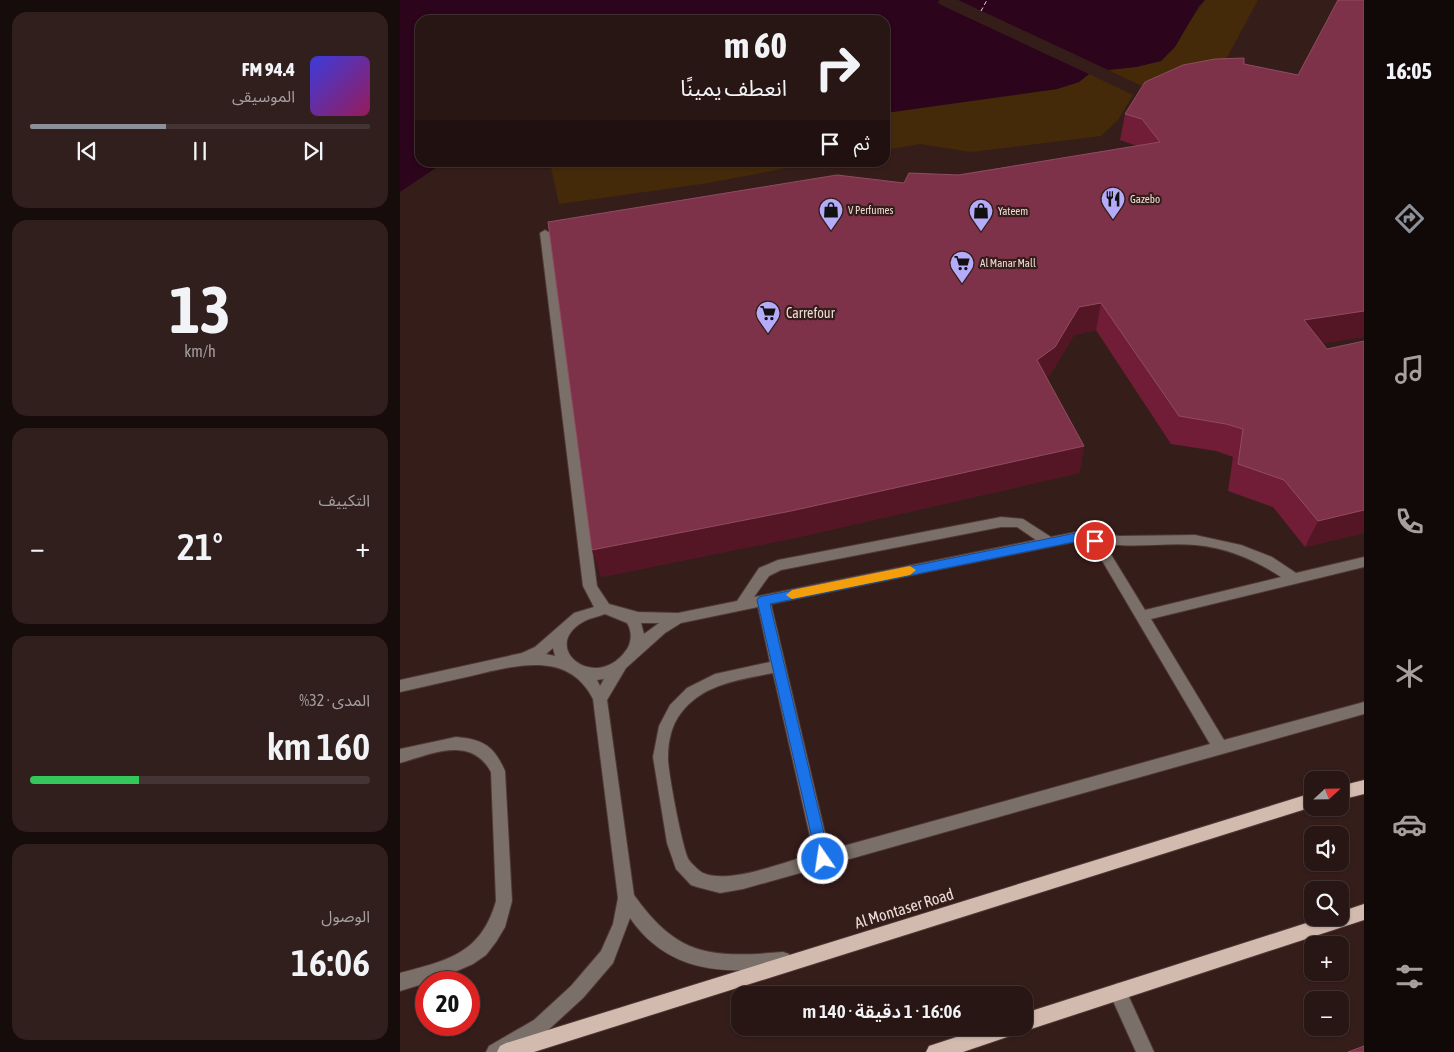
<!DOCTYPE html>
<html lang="ar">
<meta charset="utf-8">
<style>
:root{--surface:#281614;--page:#301f1d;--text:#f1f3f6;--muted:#a59fa0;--line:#443534;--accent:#8c9099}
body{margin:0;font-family:"Asap Condensed","Noto Sans Arabic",sans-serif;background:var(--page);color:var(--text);direction:rtl;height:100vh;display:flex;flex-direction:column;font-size:19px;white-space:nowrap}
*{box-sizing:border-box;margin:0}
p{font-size:16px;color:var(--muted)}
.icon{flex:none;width:28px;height:28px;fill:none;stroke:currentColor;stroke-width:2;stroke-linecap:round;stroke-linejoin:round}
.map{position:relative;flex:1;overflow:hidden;direction:ltr}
.panel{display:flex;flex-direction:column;gap:12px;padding:12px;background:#160c0b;width:400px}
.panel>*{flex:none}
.banner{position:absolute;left:15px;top:15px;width:475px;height:152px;border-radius:15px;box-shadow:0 1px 4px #0004,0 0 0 1px var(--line);direction:rtl;background:#281614;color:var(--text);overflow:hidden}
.needle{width:32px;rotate:68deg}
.buttons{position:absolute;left:904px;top:771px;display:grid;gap:10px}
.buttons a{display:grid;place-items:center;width:45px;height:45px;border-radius:10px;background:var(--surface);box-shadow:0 1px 4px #0004,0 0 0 1px var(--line);font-size:25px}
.speed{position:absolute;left:15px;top:971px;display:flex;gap:10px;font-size:25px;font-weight:700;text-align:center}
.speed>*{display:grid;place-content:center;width:65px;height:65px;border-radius:50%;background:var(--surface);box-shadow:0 1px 4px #0004,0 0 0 1px var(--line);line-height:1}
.speed .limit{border:8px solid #d22;background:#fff;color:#111}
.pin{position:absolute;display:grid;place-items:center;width:42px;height:42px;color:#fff;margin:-21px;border:2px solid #fff;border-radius:50%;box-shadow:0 1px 5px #0007}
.me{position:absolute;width:55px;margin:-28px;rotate:347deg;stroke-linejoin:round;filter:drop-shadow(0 0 4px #0008)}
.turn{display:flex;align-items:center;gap:18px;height:105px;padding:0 20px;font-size:22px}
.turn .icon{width:65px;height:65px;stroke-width:2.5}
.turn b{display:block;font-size:35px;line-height:42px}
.then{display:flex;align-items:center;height:48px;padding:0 20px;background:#0003;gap:10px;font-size:19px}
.big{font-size:38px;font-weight:600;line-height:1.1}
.panel .tile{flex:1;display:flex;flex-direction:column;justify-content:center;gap:8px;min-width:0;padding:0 18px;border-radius:15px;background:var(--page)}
.panel .dial{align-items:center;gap:0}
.dial b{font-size:65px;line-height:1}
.song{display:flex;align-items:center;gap:15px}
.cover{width:60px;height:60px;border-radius:8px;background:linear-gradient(135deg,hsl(240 70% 55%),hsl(330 70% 35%))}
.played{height:5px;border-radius:2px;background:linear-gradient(90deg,var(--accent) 40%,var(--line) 40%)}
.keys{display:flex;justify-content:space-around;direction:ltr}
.heat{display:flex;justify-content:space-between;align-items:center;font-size:28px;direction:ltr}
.charge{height:8px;border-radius:4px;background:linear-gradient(90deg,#34c759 32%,var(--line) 0)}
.trip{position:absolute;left:331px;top:986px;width:302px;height:50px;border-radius:15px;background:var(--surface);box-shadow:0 1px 4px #0004,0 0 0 1px var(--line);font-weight:600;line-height:50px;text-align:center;direction:rtl}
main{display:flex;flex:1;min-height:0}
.tabs{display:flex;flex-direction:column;width:90px;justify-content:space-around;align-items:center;background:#100908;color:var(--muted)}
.tabs .icon{width:35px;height:35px}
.tabs .on{color:var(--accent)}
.tabs b{font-size:22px;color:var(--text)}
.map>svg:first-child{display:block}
.green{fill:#442a09}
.water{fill:#2c041c}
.pier{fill:#351d1a}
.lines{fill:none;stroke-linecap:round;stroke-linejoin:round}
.ferry{stroke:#fdcde4;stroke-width:1;stroke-dasharray:4 3;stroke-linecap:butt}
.minor-casing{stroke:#4f3835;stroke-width:2}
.major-casing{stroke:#4f3835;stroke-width:2}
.minor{fill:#7a6f69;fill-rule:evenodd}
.major{fill:#d2baae;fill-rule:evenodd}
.wall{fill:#711d38}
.shaded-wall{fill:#541525}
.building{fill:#7e3249;stroke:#904c60}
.route{fill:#1a73e8;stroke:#114b97}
.slow{fill:#f59e0b}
.labels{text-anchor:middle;stroke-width:4.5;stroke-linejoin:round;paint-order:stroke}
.far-poi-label{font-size:11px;fill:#ecdbd8;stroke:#351d1a;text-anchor:start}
.poi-label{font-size:14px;fill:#ecdbd8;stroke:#351d1a;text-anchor:start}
.near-street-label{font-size:16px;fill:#ecdbd8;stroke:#351d1a}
</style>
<main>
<nav class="tabs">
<b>16:05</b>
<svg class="icon on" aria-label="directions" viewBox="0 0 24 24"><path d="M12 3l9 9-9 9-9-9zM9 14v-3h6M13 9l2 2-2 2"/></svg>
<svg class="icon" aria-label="music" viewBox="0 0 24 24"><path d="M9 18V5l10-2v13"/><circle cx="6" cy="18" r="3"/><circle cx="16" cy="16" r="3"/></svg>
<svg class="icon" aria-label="phone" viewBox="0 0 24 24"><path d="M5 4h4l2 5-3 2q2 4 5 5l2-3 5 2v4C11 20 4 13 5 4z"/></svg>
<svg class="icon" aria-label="climate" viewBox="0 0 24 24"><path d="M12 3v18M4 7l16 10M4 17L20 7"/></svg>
<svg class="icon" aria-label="car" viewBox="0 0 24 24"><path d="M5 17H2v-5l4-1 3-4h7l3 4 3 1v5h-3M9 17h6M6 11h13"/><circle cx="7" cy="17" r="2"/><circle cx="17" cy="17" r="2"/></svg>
<svg class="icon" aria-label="filters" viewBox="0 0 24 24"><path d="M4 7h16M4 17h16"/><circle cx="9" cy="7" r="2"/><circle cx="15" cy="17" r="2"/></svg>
</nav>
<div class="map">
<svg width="964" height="1052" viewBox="0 0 964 1052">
<rect width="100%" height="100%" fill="#351d1a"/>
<!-- green -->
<path class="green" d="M805,0H858L818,74L746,88L708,70L736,67L761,61Z
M689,74L733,95L718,120L701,136L571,152L520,144L485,150V113L657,89L679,82Z
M150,163V162L414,163L302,184L159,204Z"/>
<!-- water -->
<path class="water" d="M0,0H539L538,3L550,9L689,74L679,82L657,89L485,113V20H20V162L54,163L37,167L0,192Z
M558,0H805L799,6L775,47L761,61L736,67L708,70Z"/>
<!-- pier -->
<path class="pier" d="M540,0L690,72L691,75L550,9L538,3Z
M556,0H558L712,72H707Z"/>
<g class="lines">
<!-- ferry -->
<path class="ferry" d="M581,11L587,0"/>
<defs>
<path id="minor" d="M145,230L150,233L197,586L209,604L238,612L278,613L337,601L359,568L378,560L601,517L623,519L651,537L686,530L719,536L795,535L841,545L872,557L896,573L964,557V567L751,619L824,740L964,702V714L343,889L320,893L297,887L291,885L276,869L267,843L253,757L259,726L270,705L287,688L315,674L370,662L358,607L281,623L265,633L226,668L207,700L234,895C278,957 311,958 383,952L389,954L391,960L389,966L383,968C323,974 268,973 230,918L213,963L183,998L146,1032L112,1052H86L89,1046L134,1020L171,986L201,951L213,924L218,898L193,699C168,649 114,666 71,676C47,681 24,687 0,692V680L122,653L135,647L174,613L194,607L183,586L140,233ZM601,527H617L636,540L354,597L369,576L381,570ZM684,540L697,552L810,744L429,850L371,604ZM704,543C734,549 765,542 796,545C828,548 855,560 881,577L745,610ZM205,614L227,623C232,631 232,641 227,649C197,694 138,648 183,622C189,618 198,617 205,614ZM241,623H259L244,634ZM153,648L155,656L146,654ZM373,673L414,854C385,861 330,885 303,873C299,871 292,864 289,860C283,852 267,768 268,756C268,741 272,724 281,713C303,684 339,680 373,673ZM204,679L200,686L197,680Z
M56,737C83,739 94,746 105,771L112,901L105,927L96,942L86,955L73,964L36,980L0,991V973C48,960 81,954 96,901L91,772C71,735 32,754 0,763V749Z
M718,983L724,986L754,1052H736L709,992L712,986Z"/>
<path id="major" d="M964,780V794L940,800V786Z
M912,793V807L134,1052H97L100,1046L106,1043Z
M964,904V920L625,1031L619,1028L616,1034L563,1052H526L529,1046L584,1028H625V1013L922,918H940V912Z"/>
</defs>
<!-- minor casing -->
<use href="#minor" class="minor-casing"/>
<!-- major casing -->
<use href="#major" class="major-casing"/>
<!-- minor -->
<use href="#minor" class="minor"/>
<!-- major -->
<use href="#major" class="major"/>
</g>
<!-- wall -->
<path class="wall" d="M844,64L964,337L922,343L927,349L964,341V533L905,547L873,507L828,491L833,457L816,451L771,444L696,330L674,335L650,375L646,378L684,446L679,473L394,538L201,577L504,183L737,146L720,140L725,114Z"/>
<!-- shaded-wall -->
<path class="shaded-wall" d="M701,303L696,330L674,335L650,375L633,388L637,360L679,307Z
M964,311V337L894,348L904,320Z
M684,446L679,473L394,538L201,577L192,550Z
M964,510V533L905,547L918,521Z"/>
<!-- building -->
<path class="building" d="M938,0H964V311L904,320L927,349L964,341V510L918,521L884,480L838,464L843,429L826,424L779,416L701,303L679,307L655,347L637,360L684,446L391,511L192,550L148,222L437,175L504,183L509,173L559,175L760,142L742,119L725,114L745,82L783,65L815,59L844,58V64L898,75Z
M964,1046V1052H948Z"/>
<!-- route -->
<path class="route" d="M686,531L699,538V544H691L684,540L370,604L430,859L428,864L423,866L418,864L357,600L359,597Z"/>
<!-- slow -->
<path class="slow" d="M510,566L516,570L510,575L392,599L386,595L392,590Z"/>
<!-- icons -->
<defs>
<symbol id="restaurant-pin" viewBox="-11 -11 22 30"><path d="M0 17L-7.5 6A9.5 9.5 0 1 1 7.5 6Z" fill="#b4acf9" stroke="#351d1a"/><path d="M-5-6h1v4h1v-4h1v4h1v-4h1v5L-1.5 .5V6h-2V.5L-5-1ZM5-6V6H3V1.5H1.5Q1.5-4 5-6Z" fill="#111"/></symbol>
<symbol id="shop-pin" viewBox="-11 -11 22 30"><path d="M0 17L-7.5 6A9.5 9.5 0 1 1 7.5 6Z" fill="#b4acf9" stroke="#351d1a"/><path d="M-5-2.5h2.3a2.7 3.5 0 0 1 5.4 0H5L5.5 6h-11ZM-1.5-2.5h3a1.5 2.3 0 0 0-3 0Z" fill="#111"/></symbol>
<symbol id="supermarket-pin" viewBox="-11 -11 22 30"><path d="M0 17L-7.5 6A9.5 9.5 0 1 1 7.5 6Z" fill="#b4acf9" stroke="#351d1a"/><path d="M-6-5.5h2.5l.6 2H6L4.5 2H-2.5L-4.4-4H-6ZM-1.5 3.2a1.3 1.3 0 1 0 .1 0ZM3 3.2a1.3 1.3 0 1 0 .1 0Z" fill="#111"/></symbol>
</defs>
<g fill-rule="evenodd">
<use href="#restaurant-pin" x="699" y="185" width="28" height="38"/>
<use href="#shop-pin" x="417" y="196" width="28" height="38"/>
<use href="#shop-pin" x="567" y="197" width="28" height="38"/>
<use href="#supermarket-pin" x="548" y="249" width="28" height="38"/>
<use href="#supermarket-pin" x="354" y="299" width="28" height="38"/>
</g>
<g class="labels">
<!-- far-poi labels -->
<g class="far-poi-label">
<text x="730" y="203">Gazebo</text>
<text x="448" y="214">V Perfumes</text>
<text x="598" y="215">Yateem</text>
<text x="580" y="267">Al Manar Mall</text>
</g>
<!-- poi labels -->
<g class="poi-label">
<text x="386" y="318">Carrefour</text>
</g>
<!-- near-street labels -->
<g class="near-street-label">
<text transform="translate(504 908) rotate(-17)" y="6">Al Montaser Road</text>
</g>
</g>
</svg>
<div class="buttons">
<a><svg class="needle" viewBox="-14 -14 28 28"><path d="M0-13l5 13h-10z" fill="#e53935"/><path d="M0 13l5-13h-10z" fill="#a59fa0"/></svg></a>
<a><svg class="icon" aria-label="sound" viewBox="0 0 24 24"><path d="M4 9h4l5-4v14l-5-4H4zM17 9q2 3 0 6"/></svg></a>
<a><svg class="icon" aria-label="search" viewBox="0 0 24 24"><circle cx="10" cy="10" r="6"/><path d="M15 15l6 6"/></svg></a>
<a>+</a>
<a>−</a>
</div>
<div class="speed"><div class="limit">20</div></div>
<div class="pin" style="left:695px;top:541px;background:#d93025"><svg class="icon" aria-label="arrive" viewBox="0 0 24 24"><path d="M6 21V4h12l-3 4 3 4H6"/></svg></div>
<svg class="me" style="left:423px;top:859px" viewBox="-20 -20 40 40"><circle r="17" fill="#1a73e8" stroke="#fff" stroke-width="3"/><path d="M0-11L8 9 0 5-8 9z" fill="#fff"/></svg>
<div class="trip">16:06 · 1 دقيقة · 140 m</div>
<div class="banner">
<div class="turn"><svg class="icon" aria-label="right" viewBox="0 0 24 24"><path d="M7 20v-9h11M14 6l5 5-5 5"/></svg><div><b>60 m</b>انعطف يمينًا</div></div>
<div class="then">ثم<svg class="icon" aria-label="arrive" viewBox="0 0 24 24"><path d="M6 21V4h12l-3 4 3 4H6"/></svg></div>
</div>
</div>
<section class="panel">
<div class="tile">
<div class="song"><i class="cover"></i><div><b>94.4 FM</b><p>الموسيقى</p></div></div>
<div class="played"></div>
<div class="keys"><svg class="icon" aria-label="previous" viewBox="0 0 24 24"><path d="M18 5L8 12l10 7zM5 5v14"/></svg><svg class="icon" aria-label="pause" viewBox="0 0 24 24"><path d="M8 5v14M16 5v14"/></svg><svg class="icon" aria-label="next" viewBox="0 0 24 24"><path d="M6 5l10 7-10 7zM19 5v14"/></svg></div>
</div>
<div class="tile dial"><b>13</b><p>km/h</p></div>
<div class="tile"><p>التكييف</p>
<div class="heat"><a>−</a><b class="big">21°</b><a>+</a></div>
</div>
<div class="tile"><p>المدى · 32%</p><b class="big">160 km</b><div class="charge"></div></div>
<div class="tile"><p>الوصول</p><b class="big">16:06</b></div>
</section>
</main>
